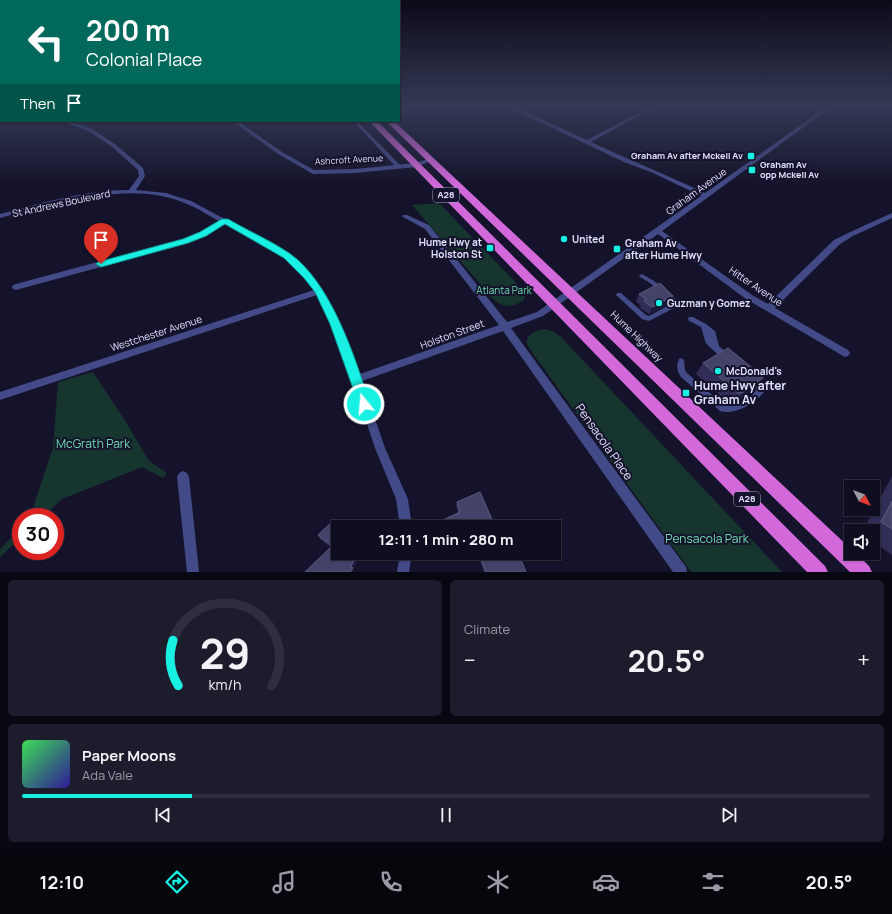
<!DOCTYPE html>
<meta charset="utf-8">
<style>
:root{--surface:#0f0e20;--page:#1d1c2d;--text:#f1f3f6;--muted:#9b9ca5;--line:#2f2e3e;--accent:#19f0e4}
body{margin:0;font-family:Manrope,sans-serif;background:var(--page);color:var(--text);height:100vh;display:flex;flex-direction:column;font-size:15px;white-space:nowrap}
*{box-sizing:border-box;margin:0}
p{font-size:13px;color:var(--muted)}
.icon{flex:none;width:22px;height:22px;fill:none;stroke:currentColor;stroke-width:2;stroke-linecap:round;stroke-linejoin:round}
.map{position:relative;height:572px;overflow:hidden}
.drawer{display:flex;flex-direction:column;gap:8px;padding:8px;background:#080812;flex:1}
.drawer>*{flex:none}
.guide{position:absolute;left:0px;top:0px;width:400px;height:122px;box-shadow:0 1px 3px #0004,0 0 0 1px var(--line);background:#00695c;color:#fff;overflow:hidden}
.needle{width:26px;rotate:131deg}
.buttons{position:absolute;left:844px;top:480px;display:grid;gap:8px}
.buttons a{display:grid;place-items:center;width:36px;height:36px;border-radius:0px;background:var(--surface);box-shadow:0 1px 3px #0004,0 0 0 1px var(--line);font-size:20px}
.speed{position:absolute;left:12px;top:508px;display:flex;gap:8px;font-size:20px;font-weight:700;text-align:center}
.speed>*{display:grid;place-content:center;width:52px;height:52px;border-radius:50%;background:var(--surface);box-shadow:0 1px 3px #0004,0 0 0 1px var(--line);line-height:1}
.speed .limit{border:6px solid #d22;background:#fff;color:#111}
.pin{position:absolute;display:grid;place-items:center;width:34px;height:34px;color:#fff;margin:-41px -17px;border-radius:50% 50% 50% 0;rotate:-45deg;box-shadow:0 0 4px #0007}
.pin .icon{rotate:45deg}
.me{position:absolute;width:44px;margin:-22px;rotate:343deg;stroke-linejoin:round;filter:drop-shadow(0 0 3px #0008)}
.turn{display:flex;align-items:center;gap:14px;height:84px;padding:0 20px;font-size:18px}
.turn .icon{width:52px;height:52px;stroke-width:2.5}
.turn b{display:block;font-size:28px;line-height:34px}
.then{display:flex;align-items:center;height:38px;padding:0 20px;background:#0003;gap:8px;font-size:15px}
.big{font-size:30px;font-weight:700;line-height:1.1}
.drawer .widget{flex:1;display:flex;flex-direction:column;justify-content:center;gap:6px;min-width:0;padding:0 14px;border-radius:6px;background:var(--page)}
.drawer .dial{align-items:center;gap:0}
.dial svg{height:104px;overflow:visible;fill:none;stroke:var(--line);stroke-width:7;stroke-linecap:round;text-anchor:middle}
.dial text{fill:var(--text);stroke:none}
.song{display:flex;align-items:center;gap:12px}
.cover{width:48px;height:48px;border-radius:6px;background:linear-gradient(135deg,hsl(130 70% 55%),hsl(250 70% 35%))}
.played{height:4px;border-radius:2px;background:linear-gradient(90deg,var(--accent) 20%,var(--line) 20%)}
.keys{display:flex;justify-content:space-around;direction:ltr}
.heat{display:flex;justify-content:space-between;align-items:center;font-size:22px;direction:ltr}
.drawer .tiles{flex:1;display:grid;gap:8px;grid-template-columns:1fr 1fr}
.widget:last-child{grid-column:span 2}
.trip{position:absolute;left:331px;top:520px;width:230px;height:40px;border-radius:0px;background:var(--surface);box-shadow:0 1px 3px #0004,0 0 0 1px var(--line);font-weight:700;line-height:40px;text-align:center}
.menu{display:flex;height:64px;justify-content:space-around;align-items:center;background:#06060d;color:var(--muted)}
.menu .icon{width:28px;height:28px}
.menu .current{color:var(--accent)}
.menu b{font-size:18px;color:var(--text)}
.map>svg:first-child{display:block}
.green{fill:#17352f}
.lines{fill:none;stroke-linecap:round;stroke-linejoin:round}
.service{fill:#424a87;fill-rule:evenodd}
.minor{fill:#424a87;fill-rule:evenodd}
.trunk{fill:#d268da;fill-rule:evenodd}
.wall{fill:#302e57}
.shaded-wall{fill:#1d1b3e}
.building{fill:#434269;stroke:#5c5b80}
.route{fill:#19f0e4;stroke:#109c94}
.poi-dot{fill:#19f0e4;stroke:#14132b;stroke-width:1.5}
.labels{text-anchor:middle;stroke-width:4;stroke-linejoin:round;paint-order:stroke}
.far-poi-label{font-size:9px;font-weight:bold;fill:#e0e1fd;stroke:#14132b;text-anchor:end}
.far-street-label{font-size:9px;fill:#e0e1fd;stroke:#14132b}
.shield{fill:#14132b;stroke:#a3a3be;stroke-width:1}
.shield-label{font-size:9px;font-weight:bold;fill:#e0e1fd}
.street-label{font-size:10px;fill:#e0e1fd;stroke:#14132b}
.poi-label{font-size:10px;font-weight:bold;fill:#e0e1fd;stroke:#14132b;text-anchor:start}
.park-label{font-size:10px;fill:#6fdaaf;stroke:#14132b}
.near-poi-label{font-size:12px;font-weight:bold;fill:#e0e1fd;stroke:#14132b;text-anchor:start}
.near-street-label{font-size:12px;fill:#e0e1fd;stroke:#14132b}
.near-park-label{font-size:12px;fill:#6fdaaf;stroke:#14132b}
</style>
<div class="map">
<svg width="892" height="572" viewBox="0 0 892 572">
<rect width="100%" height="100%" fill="#14132b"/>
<!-- green -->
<path class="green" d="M439,203L523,290L525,296L523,301C512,307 504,308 494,300L412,205Z
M545,329L554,332L561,337L782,572H691L529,348L526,342C530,332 535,331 545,329Z
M93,372L126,422L149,461L167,473L163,478L142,467L62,499L43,517H30L53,448L58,382Z
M21,528V537L0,557V549Z"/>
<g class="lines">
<!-- service -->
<path class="service" d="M353,121H357L400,165V167H396Z
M642,274L654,281L677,300L676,307L649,321L642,319L616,295L617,293H621L646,315L649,316L671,304V301L650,283L640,277L639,276L640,275Z
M689,317H693L706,324L715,331L719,346L729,355L730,357L729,359C728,359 727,360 726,360C723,359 708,346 706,343C704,339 703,332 701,327L689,321L688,319Z
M681,358L683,359C686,364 683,369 687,373L725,406L736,405L756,391L755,386L748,379L749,377C759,375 762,385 764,392C756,403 734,416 720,411L681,377C677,372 676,366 679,359Z"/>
<!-- minor -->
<path class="minor" d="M506,105H511L587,140L654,105H659L591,142C629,160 667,175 705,193L829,105H834L662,231L752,295L768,304L834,240L848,233L892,213V218L853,236L840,244L775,308L848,350L850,353L848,356L845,357L746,299L658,234L543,316L511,328L686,567L687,572H673L503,331L362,381L385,448L408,499L412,527H400L396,499L375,448L352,379L331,324L317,295L0,400V392L314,290L305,278L284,258L224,224L206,236L189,243L16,290L13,289L12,287L13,285L16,284L183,239L200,232L219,221C209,216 198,208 187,204C131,179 56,204 0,218V214C42,203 85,190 129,190L139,176L138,170L111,146L88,131L62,121H70L92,129L115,144L143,168L145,176L136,190L166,193L191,201L290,254L311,274L322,289L339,324L360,374L499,325L425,229L403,217L402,216L403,215H407L429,225L507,322L537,312L701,196L651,172L624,162L506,106Z
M1,115V119L0,120V116Z
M232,121H238L282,152L314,170L355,169L415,163L431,158L434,160L416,167L355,173L313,174L278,154Z
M183,471L187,473L189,477L199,572H187L177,477L179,473Z
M400,553H412L409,572H397Z"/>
<!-- trunk -->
<path class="trunk" d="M369,121H377L825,566L828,572H807Z
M386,121H394L851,549V553H856L869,566L872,572H850Z"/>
</g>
<!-- wall -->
<path class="wall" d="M639,294L673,296L670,303L649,314L640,308L641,306L636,301Z
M703,363L763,378L754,389L734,404H730L696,374Z
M892,476V555L873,541V531H863Z
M457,502L495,526L498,527H442L441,521L458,513L456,506Z
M333,521L338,553H363L353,568L355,572L330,547L320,539L318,535Z
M477,553H514L519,561L526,572H484Z"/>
<!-- shaded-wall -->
<path class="shaded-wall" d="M673,296L670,303L649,314L652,307Z
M763,378L754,389L734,404L742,393Z
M359,553H363L353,568L355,572H350L351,566Z"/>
<!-- building -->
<path class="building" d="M660,283L673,296L652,307L644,301L646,299L639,294Z
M728,348L762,376L763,378L742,393H738L703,363Z
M480,492L495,526L497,525L498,527H443L441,521L460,512L457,502Z
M892,501V529L881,522Z
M333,521L341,527H338V553H359L351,566L353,568L350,572H305L332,546L318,535Z
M479,553H514L519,561L521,560L526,572H486Z"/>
<!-- sky -->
<linearGradient id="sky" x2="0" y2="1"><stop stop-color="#0b0a18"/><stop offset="0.57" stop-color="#343955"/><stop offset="1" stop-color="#343955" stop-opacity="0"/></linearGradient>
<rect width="892" height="185" fill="url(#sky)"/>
<!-- route -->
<path class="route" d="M222,219H228C248,231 270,240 289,253C331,282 355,357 370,404L368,408L364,409L360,408L330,324L315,292L304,278L284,258L225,224L206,236L188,243L101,267L96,264L98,262L183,239L200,232Z"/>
<!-- markers -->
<g class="poi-dot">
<rect x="747" y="152" width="8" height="8" rx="2"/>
<rect x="748" y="166" width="8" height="8" rx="2"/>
<circle cx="564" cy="239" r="4"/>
<rect x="486" y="244" width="8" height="8" rx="2"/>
<rect x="613" y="245" width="8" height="8" rx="2"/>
<circle cx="659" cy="303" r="4"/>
<circle cx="718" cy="371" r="4"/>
<rect x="682" y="389" width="8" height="8" rx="2"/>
</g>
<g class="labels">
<!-- far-poi labels -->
<g class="far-poi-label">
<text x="743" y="159">Graham Av after Mckell Av</text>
<text x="760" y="168" text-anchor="start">Graham Av<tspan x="760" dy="10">opp Mckell Av</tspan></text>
</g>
<!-- far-street labels -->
<g class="far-street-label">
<text transform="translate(349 160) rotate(-3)" y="3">Ashcroft Avenue</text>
</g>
<!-- shield labels -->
<g class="shield">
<rect x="433" y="188" width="26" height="14" rx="3"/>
<rect x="734" y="492" width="26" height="14" rx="3"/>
</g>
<g class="shield-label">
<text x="446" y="198">A28</text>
<text x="747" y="502">A28</text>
</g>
<!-- street labels -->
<g class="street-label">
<text transform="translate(696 191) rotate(-36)" y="4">Graham Avenue</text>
<text transform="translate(61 203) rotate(-12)" y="4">St Andrews Boulevard</text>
<text transform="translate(756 286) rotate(34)" y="4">Hitter Avenue</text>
<text transform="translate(156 333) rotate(-18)" y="4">Westchester Avenue</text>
<text transform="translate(452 334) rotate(-20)" y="4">Holston Street</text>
<text transform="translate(637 336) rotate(44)" y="4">Hume Highway</text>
</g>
<!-- poi labels -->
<g class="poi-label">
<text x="572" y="243">United</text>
<text x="482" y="246" text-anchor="end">Hume Hwy at<tspan x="482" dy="12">Holston St</tspan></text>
<text x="625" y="247">Graham Av<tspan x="625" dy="12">after Hume Hwy</tspan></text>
<text x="667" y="307">Guzman y Gomez</text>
<text x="726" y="375">McDonald's</text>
</g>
<!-- park labels -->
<g class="park-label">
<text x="504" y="294">Atlanta Park</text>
</g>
<!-- near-poi labels -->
<g class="near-poi-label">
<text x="694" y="390">Hume Hwy after<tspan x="694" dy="14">Graham Av</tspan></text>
</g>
<!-- near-street labels -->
<g class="near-street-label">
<text transform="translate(604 442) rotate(55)" y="4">Pensacola Place</text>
</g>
<!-- near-park labels -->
<g class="near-park-label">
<text x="93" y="448">McGrath Park</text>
<text x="707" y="543">Pensacola Park</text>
</g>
</g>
</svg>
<div class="buttons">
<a><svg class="needle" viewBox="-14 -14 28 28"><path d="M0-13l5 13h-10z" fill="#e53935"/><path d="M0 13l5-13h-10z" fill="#9b9ca5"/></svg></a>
<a><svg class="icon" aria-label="sound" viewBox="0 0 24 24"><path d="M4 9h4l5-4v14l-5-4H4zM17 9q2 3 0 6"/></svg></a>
</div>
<div class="speed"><div class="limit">30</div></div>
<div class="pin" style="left:101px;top:264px;background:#d93025"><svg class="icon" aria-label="arrive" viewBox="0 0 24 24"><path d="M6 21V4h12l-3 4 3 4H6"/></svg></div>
<svg class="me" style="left:364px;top:404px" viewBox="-20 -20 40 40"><circle r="17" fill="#19f0e4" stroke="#fff" stroke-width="3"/><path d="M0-11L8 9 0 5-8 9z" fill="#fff"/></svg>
<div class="trip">12:11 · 1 min · 280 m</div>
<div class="guide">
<div class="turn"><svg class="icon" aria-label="left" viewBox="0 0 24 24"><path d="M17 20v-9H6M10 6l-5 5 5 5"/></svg><div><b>200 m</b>Colonial Place</div></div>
<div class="then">Then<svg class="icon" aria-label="arrive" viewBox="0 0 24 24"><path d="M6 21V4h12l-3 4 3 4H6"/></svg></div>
</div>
</div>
<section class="drawer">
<div class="tiles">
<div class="widget dial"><svg viewBox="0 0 100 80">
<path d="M14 69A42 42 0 1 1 86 69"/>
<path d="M14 69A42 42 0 0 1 10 34" stroke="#19f0e4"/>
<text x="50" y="56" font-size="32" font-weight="700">29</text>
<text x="50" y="72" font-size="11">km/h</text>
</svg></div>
<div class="widget"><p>Climate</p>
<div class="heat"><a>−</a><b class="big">20.5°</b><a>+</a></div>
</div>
<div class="widget">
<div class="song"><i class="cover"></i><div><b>Paper Moons</b><p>Ada Vale</p></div></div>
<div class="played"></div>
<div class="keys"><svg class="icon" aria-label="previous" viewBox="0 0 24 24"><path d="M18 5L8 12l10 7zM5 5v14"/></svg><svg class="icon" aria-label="pause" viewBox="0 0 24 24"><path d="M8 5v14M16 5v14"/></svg><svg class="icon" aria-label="next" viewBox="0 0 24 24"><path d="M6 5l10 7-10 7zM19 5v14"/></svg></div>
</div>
</div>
</section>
<nav class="menu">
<b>12:10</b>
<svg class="icon current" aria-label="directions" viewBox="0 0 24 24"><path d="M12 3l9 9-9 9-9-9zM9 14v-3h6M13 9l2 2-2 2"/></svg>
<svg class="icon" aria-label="music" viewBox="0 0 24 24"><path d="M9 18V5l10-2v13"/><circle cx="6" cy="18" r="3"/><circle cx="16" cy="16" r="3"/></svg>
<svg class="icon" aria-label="phone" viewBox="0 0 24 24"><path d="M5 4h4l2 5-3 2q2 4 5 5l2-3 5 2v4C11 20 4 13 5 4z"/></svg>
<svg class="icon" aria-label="climate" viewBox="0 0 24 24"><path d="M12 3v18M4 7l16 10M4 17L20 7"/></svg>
<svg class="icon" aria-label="car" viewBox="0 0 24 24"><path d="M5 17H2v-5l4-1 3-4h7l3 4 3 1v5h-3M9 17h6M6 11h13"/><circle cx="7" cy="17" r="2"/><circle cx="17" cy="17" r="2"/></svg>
<svg class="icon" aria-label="filters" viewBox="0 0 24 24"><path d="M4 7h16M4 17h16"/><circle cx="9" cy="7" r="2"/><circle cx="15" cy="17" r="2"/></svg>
<b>20.5°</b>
</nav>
